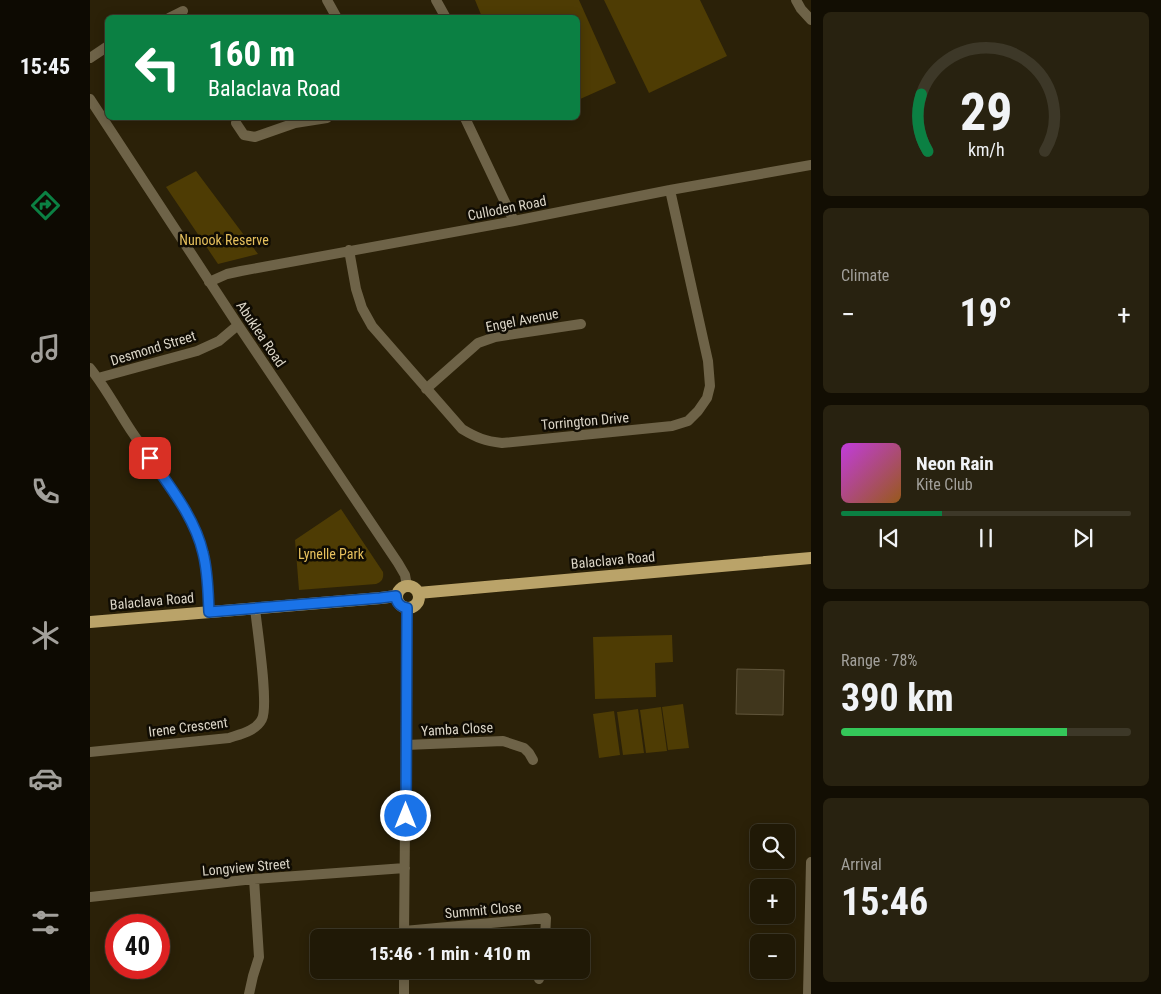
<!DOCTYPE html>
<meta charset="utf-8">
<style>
:root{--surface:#201906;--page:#282210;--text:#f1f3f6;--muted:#a2a09b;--line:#3d3828;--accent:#0b8043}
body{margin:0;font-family:"Roboto Condensed",sans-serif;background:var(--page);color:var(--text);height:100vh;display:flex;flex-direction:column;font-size:19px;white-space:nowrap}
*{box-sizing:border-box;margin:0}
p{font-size:16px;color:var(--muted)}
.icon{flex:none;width:28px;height:28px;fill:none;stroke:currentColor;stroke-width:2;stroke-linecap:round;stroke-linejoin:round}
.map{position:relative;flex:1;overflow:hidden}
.side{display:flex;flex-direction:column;gap:12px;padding:12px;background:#120e03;width:350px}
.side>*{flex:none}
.top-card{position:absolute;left:15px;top:15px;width:475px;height:105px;border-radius:8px;box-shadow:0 2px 12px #0003,0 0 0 1px var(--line);background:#0b8043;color:#fff;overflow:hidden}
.fabs{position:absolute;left:660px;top:824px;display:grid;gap:10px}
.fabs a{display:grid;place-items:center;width:45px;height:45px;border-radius:8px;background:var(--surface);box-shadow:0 2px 12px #0003,0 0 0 1px var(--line);font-size:25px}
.speed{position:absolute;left:15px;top:914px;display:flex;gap:10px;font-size:25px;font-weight:700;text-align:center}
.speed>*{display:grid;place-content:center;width:65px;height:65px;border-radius:50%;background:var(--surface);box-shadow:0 2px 12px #0003,0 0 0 1px var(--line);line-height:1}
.speed .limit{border:8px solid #d22;background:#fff;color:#111}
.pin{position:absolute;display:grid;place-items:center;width:42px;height:42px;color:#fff;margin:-21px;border-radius:10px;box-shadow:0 2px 8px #0006}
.me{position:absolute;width:55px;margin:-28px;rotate:0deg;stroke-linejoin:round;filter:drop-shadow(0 0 4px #0008)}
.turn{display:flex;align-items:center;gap:18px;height:105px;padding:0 20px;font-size:22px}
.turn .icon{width:65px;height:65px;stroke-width:2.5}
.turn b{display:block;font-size:35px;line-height:42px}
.big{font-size:38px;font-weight:700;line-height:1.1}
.side .widget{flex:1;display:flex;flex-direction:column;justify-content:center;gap:8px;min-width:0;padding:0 18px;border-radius:8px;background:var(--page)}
.side .dial{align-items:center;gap:0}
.dial svg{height:130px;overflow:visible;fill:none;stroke:var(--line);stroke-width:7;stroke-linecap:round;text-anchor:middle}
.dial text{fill:var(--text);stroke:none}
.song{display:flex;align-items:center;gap:15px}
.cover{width:60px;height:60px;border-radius:8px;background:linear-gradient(135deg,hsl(290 70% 55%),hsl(30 70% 35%))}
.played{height:5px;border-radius:2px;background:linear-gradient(90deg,var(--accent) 35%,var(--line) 35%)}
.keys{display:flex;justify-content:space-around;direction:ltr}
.heat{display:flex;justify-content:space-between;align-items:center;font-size:28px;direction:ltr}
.charge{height:8px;border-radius:4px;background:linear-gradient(90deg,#34c759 78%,var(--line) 0)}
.trip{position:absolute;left:220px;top:929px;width:280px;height:50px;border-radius:8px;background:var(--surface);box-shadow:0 2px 12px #0003,0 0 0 1px var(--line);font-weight:700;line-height:50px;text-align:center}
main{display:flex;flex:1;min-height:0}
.dock{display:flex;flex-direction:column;width:90px;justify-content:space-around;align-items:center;background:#0d0a02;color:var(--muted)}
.dock .icon{width:35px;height:35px}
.dock .on{color:var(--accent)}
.dock b{font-size:22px;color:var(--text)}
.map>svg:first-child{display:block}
.green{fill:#4e3c04}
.building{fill:#40361c;stroke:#61563c}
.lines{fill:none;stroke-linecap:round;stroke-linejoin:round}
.minor{stroke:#6e6348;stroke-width:10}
.major{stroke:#baa369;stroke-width:12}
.route-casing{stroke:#114b97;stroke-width:12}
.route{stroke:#1a73e8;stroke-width:9}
.labels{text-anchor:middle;stroke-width:5;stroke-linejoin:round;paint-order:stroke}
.street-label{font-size:14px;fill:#dbd5c7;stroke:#100c03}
.park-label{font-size:14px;fill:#e6c05d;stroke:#100c03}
</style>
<main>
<nav class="dock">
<b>15:45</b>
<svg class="icon on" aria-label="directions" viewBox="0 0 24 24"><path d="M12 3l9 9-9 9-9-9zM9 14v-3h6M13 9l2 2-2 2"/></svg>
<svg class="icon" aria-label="music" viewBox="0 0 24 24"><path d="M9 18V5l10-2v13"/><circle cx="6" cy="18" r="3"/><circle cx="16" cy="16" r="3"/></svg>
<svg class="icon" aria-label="phone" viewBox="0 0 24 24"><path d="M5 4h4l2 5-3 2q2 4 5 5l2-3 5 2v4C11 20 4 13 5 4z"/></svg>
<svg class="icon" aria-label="climate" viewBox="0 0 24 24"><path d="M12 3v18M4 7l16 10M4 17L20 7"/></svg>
<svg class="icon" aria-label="car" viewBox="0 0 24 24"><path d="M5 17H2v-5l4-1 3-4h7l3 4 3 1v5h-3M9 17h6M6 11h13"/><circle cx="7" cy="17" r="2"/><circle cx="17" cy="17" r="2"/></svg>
<svg class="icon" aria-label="filters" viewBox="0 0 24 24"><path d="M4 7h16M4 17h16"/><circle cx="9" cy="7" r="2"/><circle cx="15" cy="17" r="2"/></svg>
</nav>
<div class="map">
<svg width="721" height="994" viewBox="0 0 721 994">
<rect width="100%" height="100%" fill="#2b2108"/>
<!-- green -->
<path class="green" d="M385,0H489L526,83L488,100V18L392,17Z
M514,0H610L637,56L559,93Z
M106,171L168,254L128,264L76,187Z
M251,509L293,572C294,578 292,582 286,584L209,590L205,540Z
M582,635L583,662L565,663L566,697L505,699L503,637Z
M593,704L599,748L578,750L572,707Z
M571,707L577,751L556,753L550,710Z
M548,709L554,753L533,755L527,712Z
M524,711L530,755L509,758L503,714Z"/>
<!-- building -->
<path class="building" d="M647,669L694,670L693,715L646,714Z"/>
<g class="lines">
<!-- minor -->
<path class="minor" d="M237,0L247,18
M346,0L356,18
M706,0L711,9L721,20
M79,18L93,11
M0,58L18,46
M0,99L148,325L308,563L315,575L317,586
M375,118L424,221
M146,123L154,135L165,137L205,123L237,118
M259,250L266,289L272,308L282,326L372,429C387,438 395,441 412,443L582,426L598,421L608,411L617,398L620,386L618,361L580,190
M119,282L137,274L151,271L424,221L580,190L721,165
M0,368C16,388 28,411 42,432C65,466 97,505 110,543C118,565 118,589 119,612
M8,378L107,351L129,341L148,325
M336,389L388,343L405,337L491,324
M316,745L413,741L434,748L439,753L443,760
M0,752L139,738C151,734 166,731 172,719C179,704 167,629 165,608
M0,897L164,879L315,868
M314,931L456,918L455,938
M314,938L317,608
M314,970V994
M449,979L452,970
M159,994L163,976L169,957L164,879
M718,994L721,862"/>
<!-- major -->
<path class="major" d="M307 597a11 11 0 1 1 22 0a11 11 0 1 1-22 0Z
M328,593L721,558
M0,622L291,598L306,596"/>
</g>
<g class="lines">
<defs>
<path id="route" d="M60,458C80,487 105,518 113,553C118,572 118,592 119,612L290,598L306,596C306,603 311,607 317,608L316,816"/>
</defs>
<!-- route casing -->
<use href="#route" class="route-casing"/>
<!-- route -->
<use href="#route" class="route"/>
</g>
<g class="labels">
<!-- street labels -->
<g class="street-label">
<text transform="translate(417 208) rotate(-11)" y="5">Culloden Road</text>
<text transform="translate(432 320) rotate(-11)" y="5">Engel Avenue</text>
<text transform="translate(171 334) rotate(56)" y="5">Abuklea Road</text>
<text transform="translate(63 348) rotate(-17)" y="5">Desmond Street</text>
<text transform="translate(495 421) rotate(-5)" y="5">Torrington Drive</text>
<text transform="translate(523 560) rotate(-5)" y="5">Balaclava Road</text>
<text transform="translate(62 601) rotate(-5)" y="5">Balaclava Road</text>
<text transform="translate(98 727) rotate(-7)" y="5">Irene Crescent</text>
<text transform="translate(367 729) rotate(-3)" y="5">Yamba Close</text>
<text transform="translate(156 867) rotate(-5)" y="5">Longview Street</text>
<text transform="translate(393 910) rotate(-5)" y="5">Summit Close</text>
</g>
<!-- park labels -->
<g class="park-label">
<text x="134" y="245">Nunook Reserve</text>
<text x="241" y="559">Lynelle Park</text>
</g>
</g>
</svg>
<div class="fabs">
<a><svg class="icon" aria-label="search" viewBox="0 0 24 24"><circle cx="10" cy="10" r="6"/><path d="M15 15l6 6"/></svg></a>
<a>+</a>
<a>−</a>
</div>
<div class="speed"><div class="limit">40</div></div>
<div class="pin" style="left:60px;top:458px;background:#d93025"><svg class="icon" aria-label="arrive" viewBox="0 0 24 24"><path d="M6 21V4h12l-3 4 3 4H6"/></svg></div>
<svg class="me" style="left:316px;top:816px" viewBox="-20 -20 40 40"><circle r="17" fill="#1a73e8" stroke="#fff" stroke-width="3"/><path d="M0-11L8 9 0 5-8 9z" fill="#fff"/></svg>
<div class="trip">15:46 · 1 min · 410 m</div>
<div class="top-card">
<div class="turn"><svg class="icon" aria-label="left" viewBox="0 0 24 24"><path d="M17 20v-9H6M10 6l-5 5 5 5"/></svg><div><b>160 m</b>Balaclava Road</div></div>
</div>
</div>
<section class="side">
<div class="widget dial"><svg viewBox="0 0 100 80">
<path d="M14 69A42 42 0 1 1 86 69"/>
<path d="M14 69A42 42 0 0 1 10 34" stroke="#0b8043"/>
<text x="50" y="56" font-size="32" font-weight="700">29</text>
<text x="50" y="72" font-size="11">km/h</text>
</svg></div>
<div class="widget"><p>Climate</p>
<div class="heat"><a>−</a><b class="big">19°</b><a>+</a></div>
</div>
<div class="widget">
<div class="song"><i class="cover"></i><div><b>Neon Rain</b><p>Kite Club</p></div></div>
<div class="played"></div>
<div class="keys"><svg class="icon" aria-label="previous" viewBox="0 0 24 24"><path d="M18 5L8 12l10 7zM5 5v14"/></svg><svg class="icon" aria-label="pause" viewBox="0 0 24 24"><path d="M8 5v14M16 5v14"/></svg><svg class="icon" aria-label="next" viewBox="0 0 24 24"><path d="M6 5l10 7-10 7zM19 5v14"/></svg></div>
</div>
<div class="widget"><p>Range · 78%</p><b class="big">390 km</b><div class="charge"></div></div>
<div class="widget"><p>Arrival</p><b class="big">15:46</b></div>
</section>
</main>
